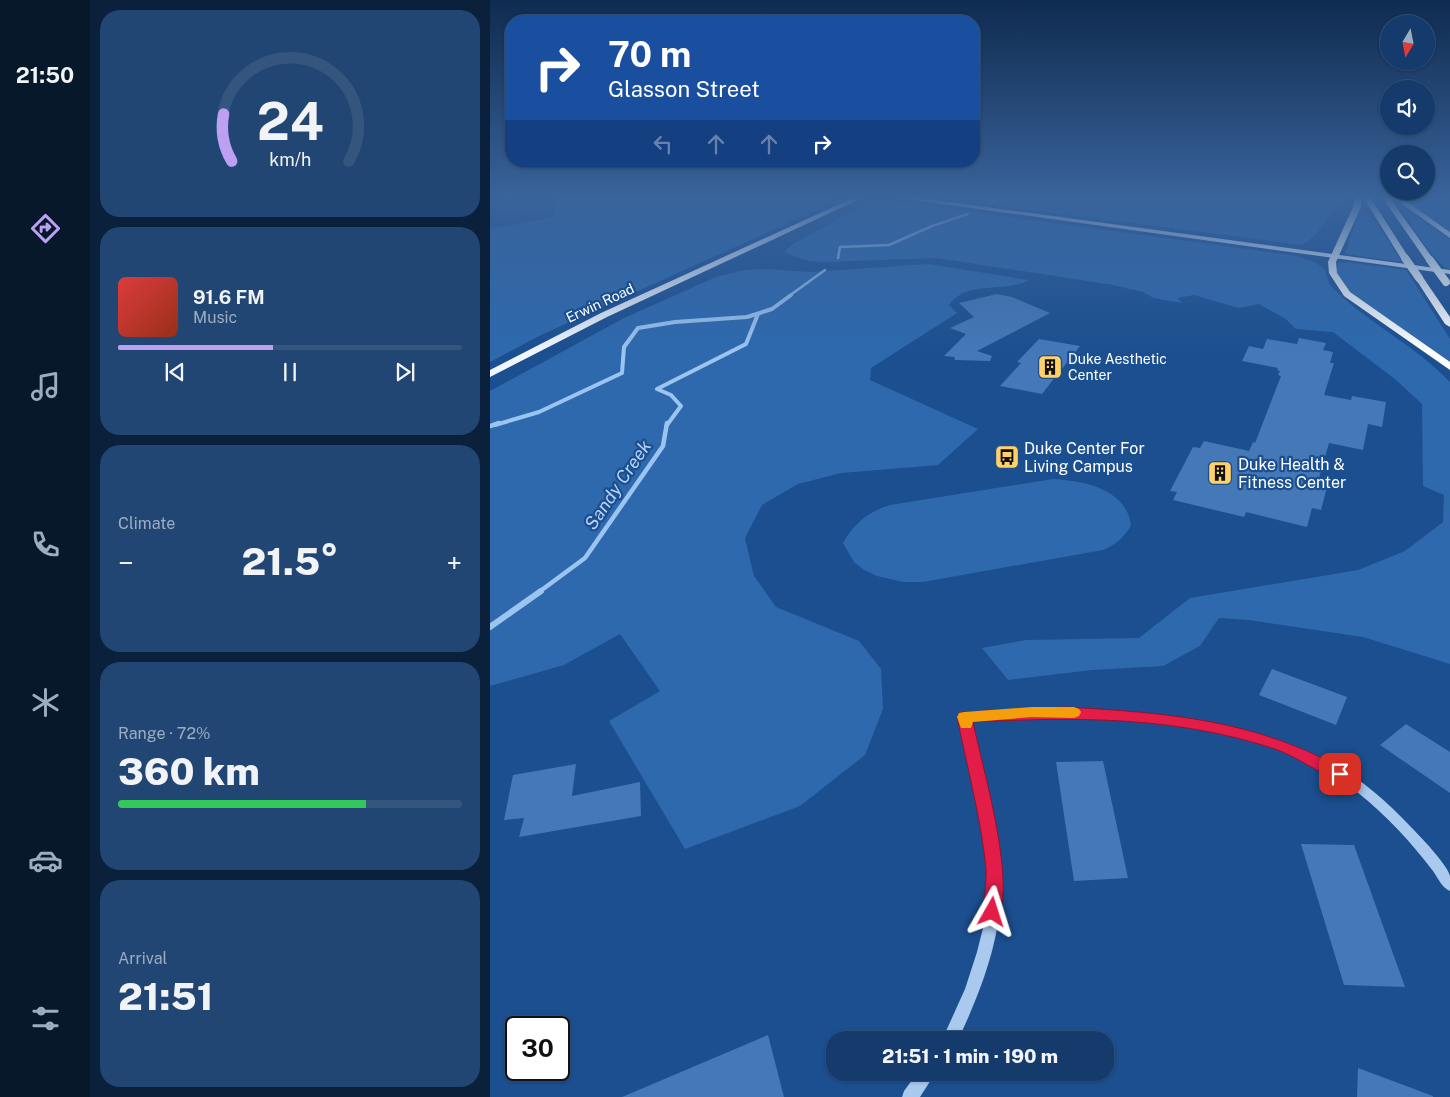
<!DOCTYPE html>
<meta charset="utf-8">
<style>
:root{--surface:#143b6b;--page:#214673;--text:#f1f3f6;--muted:#9dadc1;--line:#33557e;--accent:#bca0f2}
body{margin:0;font-family:"Public Sans",sans-serif;background:var(--page);color:var(--text);height:100vh;display:flex;flex-direction:column;font-size:19px;white-space:nowrap}
*{box-sizing:border-box;margin:0}
p{font-size:16px;color:var(--muted)}
.icon{flex:none;width:28px;height:28px;fill:none;stroke:currentColor;stroke-width:2;stroke-linecap:round;stroke-linejoin:round}
.map{position:relative;flex:1;overflow:hidden}
.details{display:flex;flex-direction:column;gap:10px;padding:10px;background:#0b203b;width:400px}
.details>*{flex:none}
.top-card{position:absolute;left:15px;top:15px;width:475px;height:152px;border-radius:20px;box-shadow:0 1px 4px #0004,0 0 0 1px var(--line);background:#1a4fa0;color:#fff;overflow:hidden}
.needle{width:32px;rotate:190deg}
.tools{position:absolute;left:890px;top:15px;display:grid;gap:10px}
.tools a{display:grid;place-items:center;width:55px;height:55px;border-radius:50%;background:var(--surface);box-shadow:0 1px 4px #0004,0 0 0 1px var(--line);font-size:25px}
.speed{position:absolute;left:15px;top:1016px;display:flex;gap:10px;font-size:25px;font-weight:700;text-align:center}
.speed>*{display:grid;place-content:center;width:65px;height:65px;border-radius:50%;background:var(--surface);box-shadow:0 1px 4px #0004,0 0 0 1px var(--line);line-height:1}
.speed .limit{border:2px solid #111;border-radius:8px;background:#fff;color:#111}
.pin{position:absolute;display:grid;place-items:center;width:42px;height:42px;color:#fff;margin:-21px;border-radius:10px;box-shadow:0 2px 8px #0006}
.me{position:absolute;width:55px;margin:-28px;rotate:6deg;stroke-linejoin:round;filter:drop-shadow(0 0 4px #0008)}
.turn{display:flex;align-items:center;gap:18px;height:105px;padding:0 20px;font-size:22px}
.turn .icon{width:65px;height:65px;stroke-width:2.5}
.turn b{display:block;font-size:35px;line-height:42px}
.lanes{display:flex;align-items:center;height:48px;padding:0 20px;background:#0003;justify-content:center;gap:25px;direction:ltr}
.lanes .off{opacity:.35}
.big{font-size:38px;font-weight:800;line-height:1.1}
.details .widget{flex:1;display:flex;flex-direction:column;justify-content:center;gap:8px;min-width:0;padding:0 18px;border-radius:20px;background:var(--page)}
.details .dial{align-items:center;gap:0}
.dial svg{height:130px;overflow:visible;fill:none;stroke:var(--line);stroke-width:7;stroke-linecap:round;text-anchor:middle}
.dial text{fill:var(--text);stroke:none}
.song{display:flex;align-items:center;gap:15px}
.cover{width:60px;height:60px;border-radius:8px;background:linear-gradient(135deg,hsl(0 70% 55%),hsl(10 70% 35%))}
.played{height:5px;border-radius:2px;background:linear-gradient(90deg,var(--accent) 45%,var(--line) 45%)}
.keys{display:flex;justify-content:space-around;direction:ltr}
.heat{display:flex;justify-content:space-between;align-items:center;font-size:28px;direction:ltr}
.charge{height:8px;border-radius:4px;background:linear-gradient(90deg,#34c759 72%,var(--line) 0)}
.trip{position:absolute;left:336px;top:1031px;width:288px;height:50px;border-radius:20px;background:var(--surface);box-shadow:0 1px 4px #0004,0 0 0 1px var(--line);font-weight:800;line-height:50px;text-align:center}
main{display:flex;flex:1;min-height:0}
.dock{display:flex;flex-direction:column;width:90px;justify-content:space-around;align-items:center;background:#08182b;color:var(--muted)}
.dock .icon{width:35px;height:35px}
.dock .current{color:var(--accent)}
.dock b{font-size:22px;color:var(--text)}
.map>svg:first-child{display:block}
.green{fill:#2e69ad}
.lines{fill:none;stroke-linecap:round;stroke-linejoin:round}
.stream-far3{stroke:#9cc4f0;stroke-width:2.5}
.stream-far2{stroke:#9cc4f0;stroke-width:4}
.stream-far1{stroke:#9cc4f0;stroke-width:4.5}
.stream{stroke:#9cc4f0;stroke-width:6}
.building{fill:#4478b7}
.minor{fill:#a9c9ee;fill-rule:evenodd}
.major{fill:#f0f6ff;fill-rule:evenodd}
.highway{fill:#fff;fill-rule:evenodd}
.highway-bridge{stroke:#fff;stroke-width:8}
.route{fill:#e11d48;stroke:#92132f}
.slow{fill:#f59e0b}
.labels{text-anchor:middle;stroke-width:4.5;stroke-linejoin:round;paint-order:stroke}
.far-street-label{font-size:14px;fill:#fff;stroke:#1b4f8f}
.far-poi-label{font-size:14px;fill:#fff;stroke:#1b4f8f;text-anchor:start}
.poi-label{font-size:16px;fill:#fff;stroke:#1b4f8f;text-anchor:start}
.water-label{font-size:18px;font-style:italic;fill:#b5d3f5;stroke:#1b4f8f}
</style>
<main>
<nav class="dock">
<b>21:50</b>
<svg class="icon current" aria-label="directions" viewBox="0 0 24 24"><path d="M12 3l9 9-9 9-9-9zM9 14v-3h6M13 9l2 2-2 2"/></svg>
<svg class="icon" aria-label="music" viewBox="0 0 24 24"><path d="M9 18V5l10-2v13"/><circle cx="6" cy="18" r="3"/><circle cx="16" cy="16" r="3"/></svg>
<svg class="icon" aria-label="phone" viewBox="0 0 24 24"><path d="M5 4h4l2 5-3 2q2 4 5 5l2-3 5 2v4C11 20 4 13 5 4z"/></svg>
<svg class="icon" aria-label="climate" viewBox="0 0 24 24"><path d="M12 3v18M4 7l16 10M4 17L20 7"/></svg>
<svg class="icon" aria-label="car" viewBox="0 0 24 24"><path d="M5 17H2v-5l4-1 3-4h7l3 4 3 1v5h-3M9 17h6M6 11h13"/><circle cx="7" cy="17" r="2"/><circle cx="17" cy="17" r="2"/></svg>
<svg class="icon" aria-label="filters" viewBox="0 0 24 24"><path d="M4 7h16M4 17h16"/><circle cx="9" cy="7" r="2"/><circle cx="15" cy="17" r="2"/></svg>
</nav>
<section class="details">
<div class="widget dial"><svg viewBox="0 0 100 80">
<path d="M14 69A42 42 0 1 1 86 69"/>
<path d="M14 69A42 42 0 0 1 9 40" stroke="#bca0f2"/>
<text x="50" y="56" font-size="32" font-weight="700">24</text>
<text x="50" y="72" font-size="11">km/h</text>
</svg></div>
<div class="widget">
<div class="song"><i class="cover"></i><div><b>91.6 FM</b><p>Music</p></div></div>
<div class="played"></div>
<div class="keys"><svg class="icon" aria-label="previous" viewBox="0 0 24 24"><path d="M18 5L8 12l10 7zM5 5v14"/></svg><svg class="icon" aria-label="pause" viewBox="0 0 24 24"><path d="M8 5v14M16 5v14"/></svg><svg class="icon" aria-label="next" viewBox="0 0 24 24"><path d="M6 5l10 7-10 7zM19 5v14"/></svg></div>
</div>
<div class="widget"><p>Climate</p>
<div class="heat"><a>−</a><b class="big">21.5°</b><a>+</a></div>
</div>
<div class="widget"><p>Range · 72%</p><b class="big">360 km</b><div class="charge"></div></div>
<div class="widget"><p>Arrival</p><b class="big">21:51</b></div>
</section>
<div class="map">
<svg width="960" height="1097" viewBox="0 0 960 1097">
<rect width="100%" height="100%" fill="#1b4f8f"/>
<!-- green -->
<path class="green" d="M68,197H342L338,205L51,335L0,362V229L64,217Z
M442,197H858V198C841,212 831,234 812,245Z
M910,197H960V231Z
M380,202L431,205L807,256C815,259 828,262 834,269C838,274 837,282 841,286C877,323 925,345 960,382V664L873,637L759,620L729,618L710,646L673,666L602,670L518,680L492,648L536,640L649,638L700,598L868,570L915,551L953,522L954,495L933,486L932,404L906,380L843,332L806,329L796,319L769,304L749,308L704,295L687,298L692,303L664,298L653,292L623,285L447,258L334,262L318,261L294,252L303,244Z
M908,204L960,239V269C945,267 916,215 908,204Z
M871,207L885,221L912,262L855,254Z
M856,262L916,270L960,339V363L869,301L858,291L846,272L848,263Z
M439,264L539,280C514,294 478,279 459,305L467,313L381,368L380,380L488,429L448,465L351,473L308,484L272,505L255,538L264,576L286,607L369,641L391,669L393,709L375,755L310,806L195,849L119,721L170,691L130,634L74,665L0,686V391L134,318L226,277L254,270L276,269L320,272Z
M563,479C595,481 637,489 641,526C633,538 626,545 613,550L433,582H413L387,576L374,570L364,562L353,543C364,523 378,512 400,505Z"/>
<g class="lines">
<!-- stream-far3 -->
<path class="stream-far3" d="M501,203L511,197
M348,258L350,247L399,245L442,226L478,214
M299,296L335,270"/>
<!-- stream-far2 -->
<path class="stream-far2" d="M5,425L49,412L132,373L134,347L148,328L185,322L257,317L282,309L301,295
M177,425L191,406L181,395L167,389L256,344L268,314"/>
<!-- stream-far1 -->
<path class="stream-far1" d="M0,426L9,423
M49,592L95,558L173,446L177,423"/>
<!-- stream -->
<path class="stream" d="M0,627L51,591"/>
</g>
<!-- building -->
<path class="building" d="M507,294L522,297L560,313L487,351L502,356L500,361L465,360L464,357L454,356L476,334L460,328L484,317L469,303Z
M809,338L836,343L833,350L843,352L840,363H844L834,395L861,400L862,396L896,402L892,427L878,424L873,450L839,443L829,478L839,480L831,510L822,508L817,527L756,512L754,517L683,500L687,492L680,491L703,447L710,448L714,441L759,451L763,442L765,443L791,376L788,375L790,371L787,370L788,368L752,361L759,346L773,349L777,339L807,344Z
M549,339L590,346L552,394L510,386L531,363L527,362Z
M782,669L857,697L846,725L769,695Z
M916,724L960,752V793L890,745Z
M613,761L638,878L584,881L566,762Z
M86,764L82,796L150,782L151,816L29,837L34,818L14,820L23,775Z
M811,844L864,845L915,987L854,985Z
M278,1035L294,1097H132Z
M868,1068L943,1096V1097H867Z"/>
<g class="lines">
<!-- minor -->
<path class="minor" d="M565,709C660,711 757,718 843,764C872,779 897,802 920,826C928,834 958,865 960,876C960,880 960,886 960,891C952,888 948,878 943,871C921,842 896,815 867,792C763,711 606,714 480,721L509,854C519,918 495,983 468,1040H452L475,989L487,952L496,916L499,887L498,865L495,843L469,717L470,714L474,713Z
M428,1072H446L430,1097H412L414,1091Z"/>
<!-- major -->
<path class="major" d="M365,197H374L117,317L0,377V370L111,313Z
M402,197H422L960,270V274Z"/>
<!-- highway -->
<path class="highway" d="M865,197H872L871,207L846,262L847,273L860,292L960,362V370L854,296L839,273L838,262L863,207Z
M873,197H880L919,258L918,260H912Z
M892,197H899L944,260L943,262H937Z
M902,197H910L960,232V238Z
M926,276H932L960,317V327L955,324L925,278Z"/>
<!-- highway-bridge -->
<path class="highway-bridge" d="M915,258L929,278
M940,260L956,282"/>
</g>
<!-- sky -->
<linearGradient id="sky" x2="0" y2="1"><stop stop-color="#0f2b4f"/><stop offset="0.56" stop-color="#39639b"/><stop offset="1" stop-color="#39639b" stop-opacity="0"/></linearGradient>
<rect width="960" height="351" fill="url(#sky)"/>
<!-- route -->
<path class="route" d="M576,707C678,713 764,719 855,770L857,774L855,778L850,780C827,773 808,757 785,749C685,716 586,717 483,722C492,766 526,879 508,918L502,920L496,918C492,909 497,882 496,869C491,818 477,767 467,717L469,713L474,712Z"/>
<!-- slow -->
<path class="slow" d="M542,707H584L589,709L591,712L589,716L584,718L542,717L483,722L481,728H471L467,717L469,713L474,712Z"/>
<!-- icons -->
<defs>
<symbol id="building-square" viewBox="-11 -11 22 22"><rect x="-9" y="-9" width="18" height="18" rx="4" fill="#ffd166" stroke="#1b4f8f"/><path d="M-4-6H4V6H1V3H-1V6H-4ZM-2.5-4.3h1.7v1.8h-1.7ZM.8-4.3h1.7v1.8H.8ZM-2.5-1h1.7V.8h-1.7ZM.8-1h1.7V.8H.8Z" fill="#111"/></symbol>
<symbol id="bus-square" viewBox="-11 -11 22 22"><rect x="-9" y="-9" width="18" height="18" rx="4" fill="#ffd166" stroke="#1b4f8f"/><path d="M-5-6H5V4H4V6H2V4H-2V6H-4V4H-5ZM-3.5-4V0h7V-4ZM-3.5 1.2v1.5H-2V1.2ZM2 1.2v1.5H3.5V1.2Z" fill="#111"/></symbol>
</defs>
<g fill-rule="evenodd">
<use href="#building-square" x="546" y="353" width="28" height="28"/>
<use href="#bus-square" x="503" y="443" width="28" height="28"/>
<use href="#building-square" x="716" y="459" width="28" height="28"/>
</g>
<g class="labels">
<!-- far-street labels -->
<g class="far-street-label">
<text transform="translate(110 303) rotate(-25)" y="5">Erwin Road</text>
</g>
<!-- far-poi labels -->
<g class="far-poi-label">
<text x="578" y="364">Duke Aesthetic<tspan x="578" dy="16">Center</tspan></text>
</g>
<!-- poi labels -->
<g class="poi-label">
<text x="534" y="454">Duke Center For<tspan x="534" dy="18">Living Campus</tspan></text>
<text x="748" y="470">Duke Health &amp;<tspan x="748" dy="18">Fitness Center</tspan></text>
</g>
<!-- water labels -->
<g class="water-label">
<text transform="translate(128 485) rotate(-56)" y="6">Sandy Creek</text>
</g>
</g>
</svg>
<div class="tools">
<a><svg class="needle" viewBox="-14 -14 28 28"><path d="M0-13l5 13h-10z" fill="#e53935"/><path d="M0 13l5-13h-10z" fill="#9dadc1"/></svg></a>
<a><svg class="icon" aria-label="sound" viewBox="0 0 24 24"><path d="M4 9h4l5-4v14l-5-4H4zM17 9q2 3 0 6"/></svg></a>
<a><svg class="icon" aria-label="search" viewBox="0 0 24 24"><circle cx="10" cy="10" r="6"/><path d="M15 15l6 6"/></svg></a>
</div>
<div class="speed"><div class="limit">30</div></div>
<div class="pin" style="left:850px;top:774px;background:#d93025"><svg class="icon" aria-label="arrive" viewBox="0 0 24 24"><path d="M6 21V4h12l-3 4 3 4H6"/></svg></div>
<svg class="me" style="left:502px;top:912px" viewBox="-20 -20 40 40"><path d="M0-17L14 15 0 8-14 15z" fill="#e11d48" stroke="#fff" stroke-width="4"/></svg>
<div class="trip">21:51 · 1 min · 190 m</div>
<div class="top-card">
<div class="turn"><svg class="icon" aria-label="right" viewBox="0 0 24 24"><path d="M7 20v-9h11M14 6l5 5-5 5"/></svg><div><b>70 m</b>Glasson Street</div></div>
<div class="lanes"><svg class="icon off" aria-label="left" viewBox="0 0 24 24"><path d="M17 20v-9H6M10 6l-5 5 5 5"/></svg><svg class="icon off" aria-label="ahead" viewBox="0 0 24 24"><path d="M12 20V5M6 11l6-6 6 6"/></svg><svg class="icon off" aria-label="ahead" viewBox="0 0 24 24"><path d="M12 20V5M6 11l6-6 6 6"/></svg><svg class="icon" aria-label="right" viewBox="0 0 24 24"><path d="M7 20v-9h11M14 6l5 5-5 5"/></svg></div>
</div>
</div>
</main>
